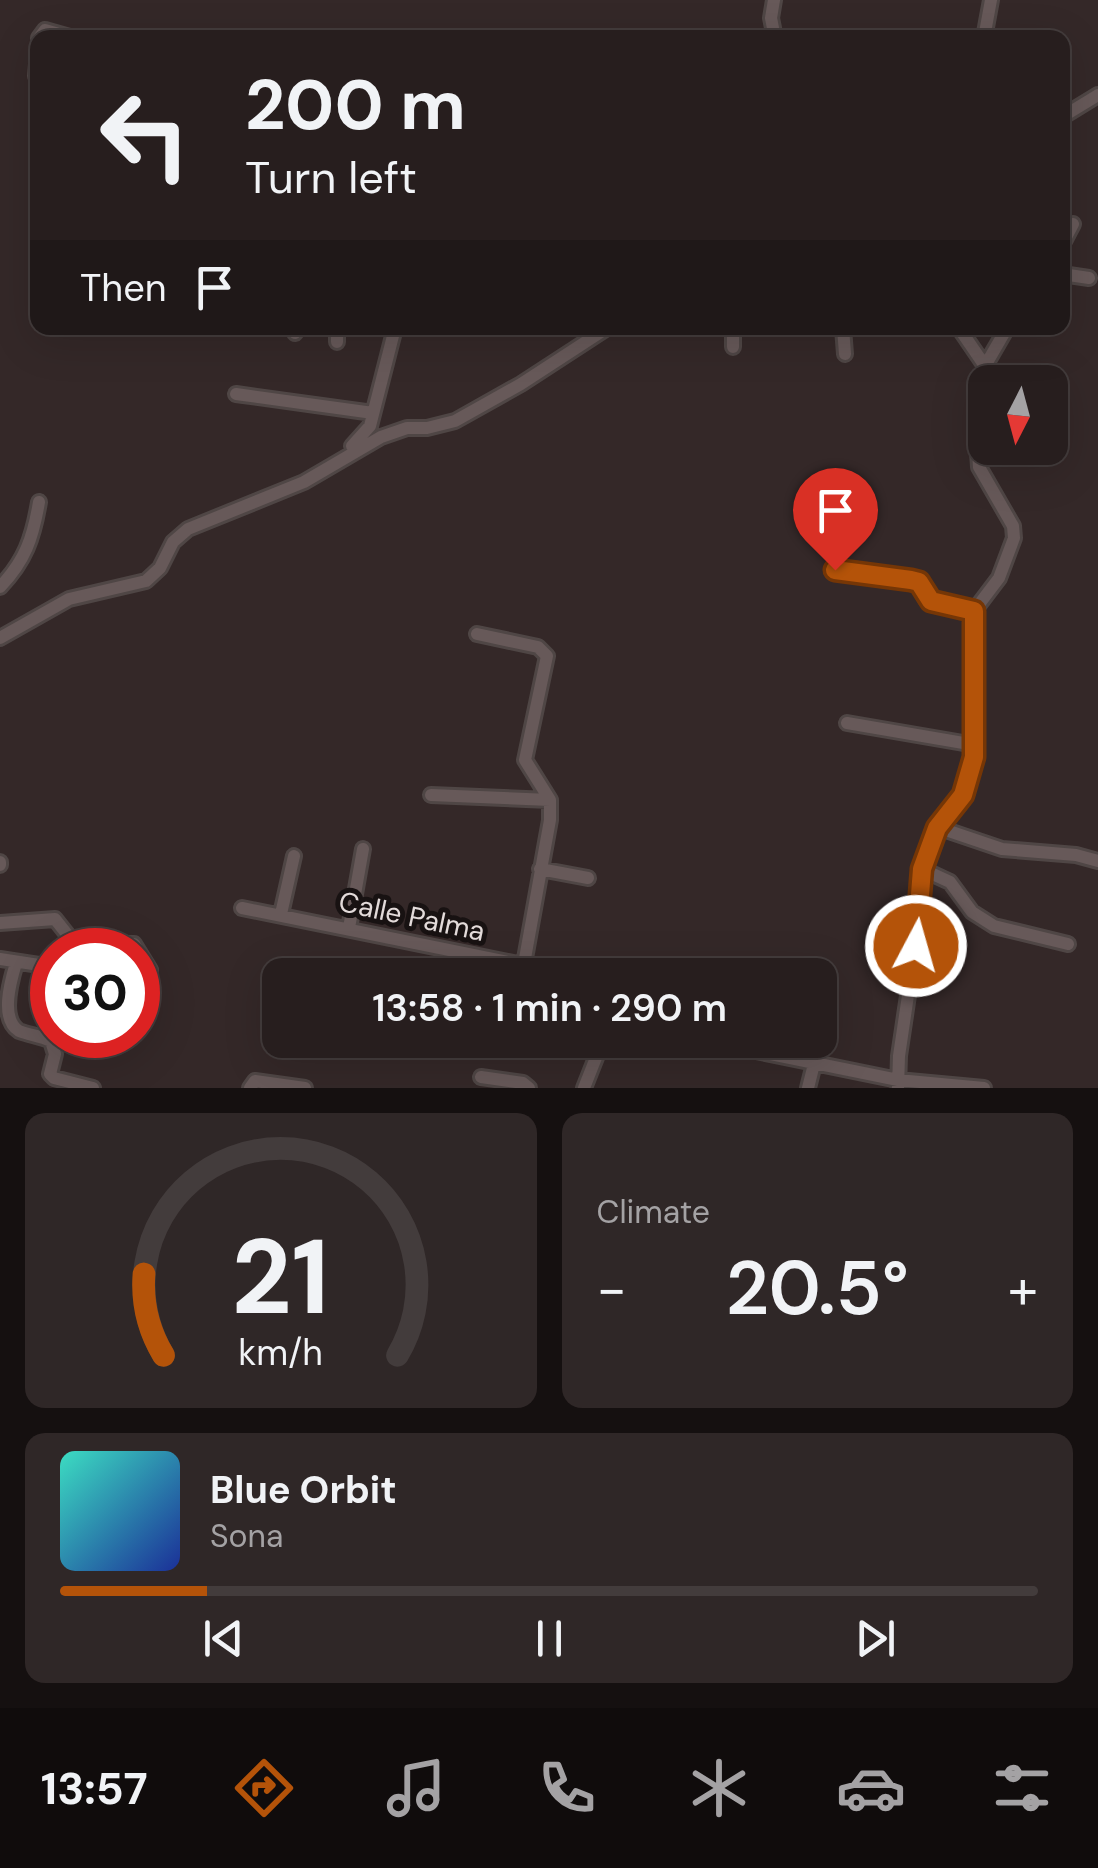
<!DOCTYPE html>
<meta charset="utf-8">
<style>
:root{--surface:#271e1e;--page:#2f2727;--text:#f1f3f6;--muted:#a4a2a4;--line:#433c3c;--accent:#b45309}
body{margin:0;font-family:"DM Sans",sans-serif;background:var(--page);color:var(--text);height:100vh;display:flex;flex-direction:column;font-size:38px;white-space:nowrap}
*{box-sizing:border-box;margin:0}
p{font-size:32px;color:var(--muted)}
.icon{flex:none;width:55px;height:55px;fill:none;stroke:currentColor;stroke-width:2;stroke-linecap:round;stroke-linejoin:round}
.map{position:relative;height:1088px;overflow:hidden}
.panel{display:flex;flex-direction:column;gap:25px;padding:25px;background:#151010;flex:1}
.panel>*{flex:none}
.hud{position:absolute;left:30px;top:30px;width:1040px;height:305px;border-radius:20px;box-shadow:0 10px 40px #0002,0 0 0 2px var(--line);background:#271e1e;color:var(--text);overflow:hidden}
.needle{width:65px;rotate:186deg}
.controls{position:absolute;left:968px;top:365px;display:grid;gap:20px}
.controls a{display:grid;place-items:center;width:100px;height:100px;border-radius:20px;background:var(--surface);box-shadow:0 10px 40px #0002,0 0 0 2px var(--line);font-size:50px}
.speed{position:absolute;left:30px;top:928px;display:flex;gap:20px;font-size:50px;font-weight:700;text-align:center}
.speed>*{display:grid;place-content:center;width:130px;height:130px;border-radius:50%;background:var(--surface);box-shadow:0 10px 40px #0002,0 0 0 2px var(--line);line-height:1}
.speed .limit{border:15px solid #d22;background:#fff;color:#111}
.pin{position:absolute;display:grid;place-items:center;width:85px;height:85px;color:#fff;margin:-102px -42px;border-radius:50% 50% 50% 0;rotate:-45deg;box-shadow:0 0 10px #0007}
.pin .icon{rotate:45deg}
.me{position:absolute;width:110px;margin:-55px;rotate:6deg;stroke-linejoin:round;filter:drop-shadow(0 0 8px #0008)}
.turn{display:flex;align-items:center;gap:35px;height:210px;padding:0 50px;font-size:45px}
.turn .icon{width:130px;height:130px;stroke-width:2.5}
.turn b{display:block;font-size:70px;line-height:85px}
.then{display:flex;align-items:center;height:95px;padding:0 50px;background:#0003;gap:20px;font-size:38px}
.big{font-size:75px;font-weight:600;line-height:1.1}
.panel .card{flex:1;display:flex;flex-direction:column;justify-content:center;gap:15px;min-width:0;padding:0 35px;border-radius:20px;background:var(--page)}
.panel .dial{align-items:center;gap:0}
.dial svg{height:260px;overflow:visible;fill:none;stroke:var(--line);stroke-width:7;stroke-linecap:round;text-anchor:middle}
.dial text{fill:var(--text);stroke:none}
.song{display:flex;align-items:center;gap:30px}
.cover{width:120px;height:120px;border-radius:15px;background:linear-gradient(135deg,hsl(170 70% 55%),hsl(230 70% 35%))}
.played{height:10px;border-radius:5px;background:linear-gradient(90deg,var(--accent) 15%,var(--line) 15%)}
.keys{display:flex;justify-content:space-around;direction:ltr}
.heat{display:flex;justify-content:space-between;align-items:center;font-size:55px;direction:ltr}
.panel .tiles{flex:1;display:grid;gap:25px;grid-template-columns:1fr 1fr}
.card:last-child{grid-column:span 2}
.trip{position:absolute;left:262px;top:958px;width:575px;height:100px;border-radius:20px;background:var(--surface);box-shadow:0 10px 40px #0002,0 0 0 2px var(--line);font-weight:600;line-height:100px;text-align:center}
.tab-bar{display:flex;height:160px;justify-content:space-around;align-items:center;background:#100c0c;color:var(--muted)}
.tab-bar .icon{width:70px;height:70px}
.tab-bar .selected{color:var(--accent)}
.tab-bar b{font-size:45px;color:var(--text)}
.map>svg:first-child{display:block}
.lines{fill:none;stroke-linecap:round;stroke-linejoin:round}
.minor-casing{stroke:#4f4645;stroke-width:18}
.minor{stroke:#675959;stroke-width:12}
.route-casing{stroke:#753606;stroke-width:25}
.route{stroke:#b45309;stroke-width:18}
.labels{text-anchor:middle;stroke-width:10;stroke-linejoin:round;paint-order:stroke}
.street-label{font-size:28px;fill:#e3dbda;stroke:#181212}
</style>
<div class="map">
<svg width="1098" height="1088" viewBox="0 0 1098 1088">
<rect width="100%" height="100%" fill="#342828"/>
<g class="lines">
<defs>
<path id="minor" d="M774,0L771,18L775,38
M39,38L45,30L73,38
M984,38L991,0
M36,76L38,52
M1062,117L1098,95
M1062,245L1073,224
M1062,274L1089,278
M294,328L295,333
M337,328V342
M843,328L845,354
M733,347V328
M985,366L1007,328
M236,394L373,413
M352,446L370,426L395,328
M835,569L919,582L926,599L974,611
M0,587C25,561 33,538 39,502
M477,634L538,647L547,656L525,760L550,800V820L524,964
M0,638L69,599L146,581L160,568L173,542L188,529L304,482L381,437L407,428H427L455,421L521,384L607,328
M847,723L975,745
M431,795L550,800
M937,827L1002,849L1076,855L1098,861
M0,862V865
M540,869L588,878
M922,869L950,882L972,912L994,926L1068,944
M242,908L572,975
M281,914L294,856
M0,923L55,919L74,943L134,944L150,970
M349,928L363,849
M0,959L52,967
M16,963C10,983 0,1019 19,1031C29,1035 41,1036 51,1041L55,1054L50,1074L54,1078L93,1088
M723,1040L741,1048L898,1080L984,1088
M481,1077L523,1083L529,1088
M250,1088L255,1081L305,1088
M584,1088L603,1040
M808,1088L814,1064
M898,1088L899,1056L921,908L922,869L937,827L963,795L974,757V611L999,578L1014,538L1013,526L979,467L976,422L985,366L959,328"/>
</defs>
<!-- minor casing -->
<use href="#minor" class="minor-casing"/>
<!-- minor -->
<use href="#minor" class="minor"/>
</g>
<g class="lines">
<defs>
<path id="route" d="M835,570L911,580L919,582L931,601L974,611V757L963,795L937,828L922,869L916,946"/>
</defs>
<!-- route casing -->
<use href="#route" class="route-casing"/>
<!-- route -->
<use href="#route" class="route"/>
</g>
<g class="labels">
<!-- street labels -->
<g class="street-label">
<text transform="translate(412 916) rotate(12)" y="10">Calle Palma</text>
</g>
</g>
</svg>
<div class="controls">
<a><svg class="needle" viewBox="-14 -14 28 28"><path d="M0-13l5 13h-10z" fill="#e53935"/><path d="M0 13l5-13h-10z" fill="#a4a2a4"/></svg></a>
</div>
<div class="speed"><div class="limit">30</div></div>
<div class="pin" style="left:835px;top:570px;background:#d93025"><svg class="icon" aria-label="arrive" viewBox="0 0 24 24"><path d="M6 21V4h12l-3 4 3 4H6"/></svg></div>
<svg class="me" style="left:916px;top:946px" viewBox="-20 -20 40 40"><circle r="17" fill="#b45309" stroke="#fff" stroke-width="3"/><path d="M0-11L8 9 0 5-8 9z" fill="#fff"/></svg>
<div class="trip">13:58 · 1 min · 290 m</div>
<div class="hud">
<div class="turn"><svg class="icon" aria-label="left" viewBox="0 0 24 24"><path d="M17 20v-9H6M10 6l-5 5 5 5"/></svg><div><b>200 m</b>Turn left</div></div>
<div class="then">Then<svg class="icon" aria-label="arrive" viewBox="0 0 24 24"><path d="M6 21V4h12l-3 4 3 4H6"/></svg></div>
</div>
</div>
<section class="panel">
<div class="tiles">
<div class="card dial"><svg viewBox="0 0 100 80">
<path d="M14 69A42 42 0 1 1 86 69"/>
<path d="M14 69A42 42 0 0 1 8 44" stroke="#b45309"/>
<text x="50" y="56" font-size="32" font-weight="700">21</text>
<text x="50" y="72" font-size="11">km/h</text>
</svg></div>
<div class="card"><p>Climate</p>
<div class="heat"><a>−</a><b class="big">20.5°</b><a>+</a></div>
</div>
<div class="card">
<div class="song"><i class="cover"></i><div><b>Blue Orbit</b><p>Sona</p></div></div>
<div class="played"></div>
<div class="keys"><svg class="icon" aria-label="previous" viewBox="0 0 24 24"><path d="M18 5L8 12l10 7zM5 5v14"/></svg><svg class="icon" aria-label="pause" viewBox="0 0 24 24"><path d="M8 5v14M16 5v14"/></svg><svg class="icon" aria-label="next" viewBox="0 0 24 24"><path d="M6 5l10 7-10 7zM19 5v14"/></svg></div>
</div>
</div>
</section>
<nav class="tab-bar">
<b>13:57</b>
<svg class="icon selected" aria-label="directions" viewBox="0 0 24 24"><path d="M12 3l9 9-9 9-9-9zM9 14v-3h6M13 9l2 2-2 2"/></svg>
<svg class="icon" aria-label="music" viewBox="0 0 24 24"><path d="M9 18V5l10-2v13"/><circle cx="6" cy="18" r="3"/><circle cx="16" cy="16" r="3"/></svg>
<svg class="icon" aria-label="phone" viewBox="0 0 24 24"><path d="M5 4h4l2 5-3 2q2 4 5 5l2-3 5 2v4C11 20 4 13 5 4z"/></svg>
<svg class="icon" aria-label="climate" viewBox="0 0 24 24"><path d="M12 3v18M4 7l16 10M4 17L20 7"/></svg>
<svg class="icon" aria-label="car" viewBox="0 0 24 24"><path d="M5 17H2v-5l4-1 3-4h7l3 4 3 1v5h-3M9 17h6M6 11h13"/><circle cx="7" cy="17" r="2"/><circle cx="17" cy="17" r="2"/></svg>
<svg class="icon" aria-label="filters" viewBox="0 0 24 24"><path d="M4 7h16M4 17h16"/><circle cx="9" cy="7" r="2"/><circle cx="15" cy="17" r="2"/></svg>
</nav>
